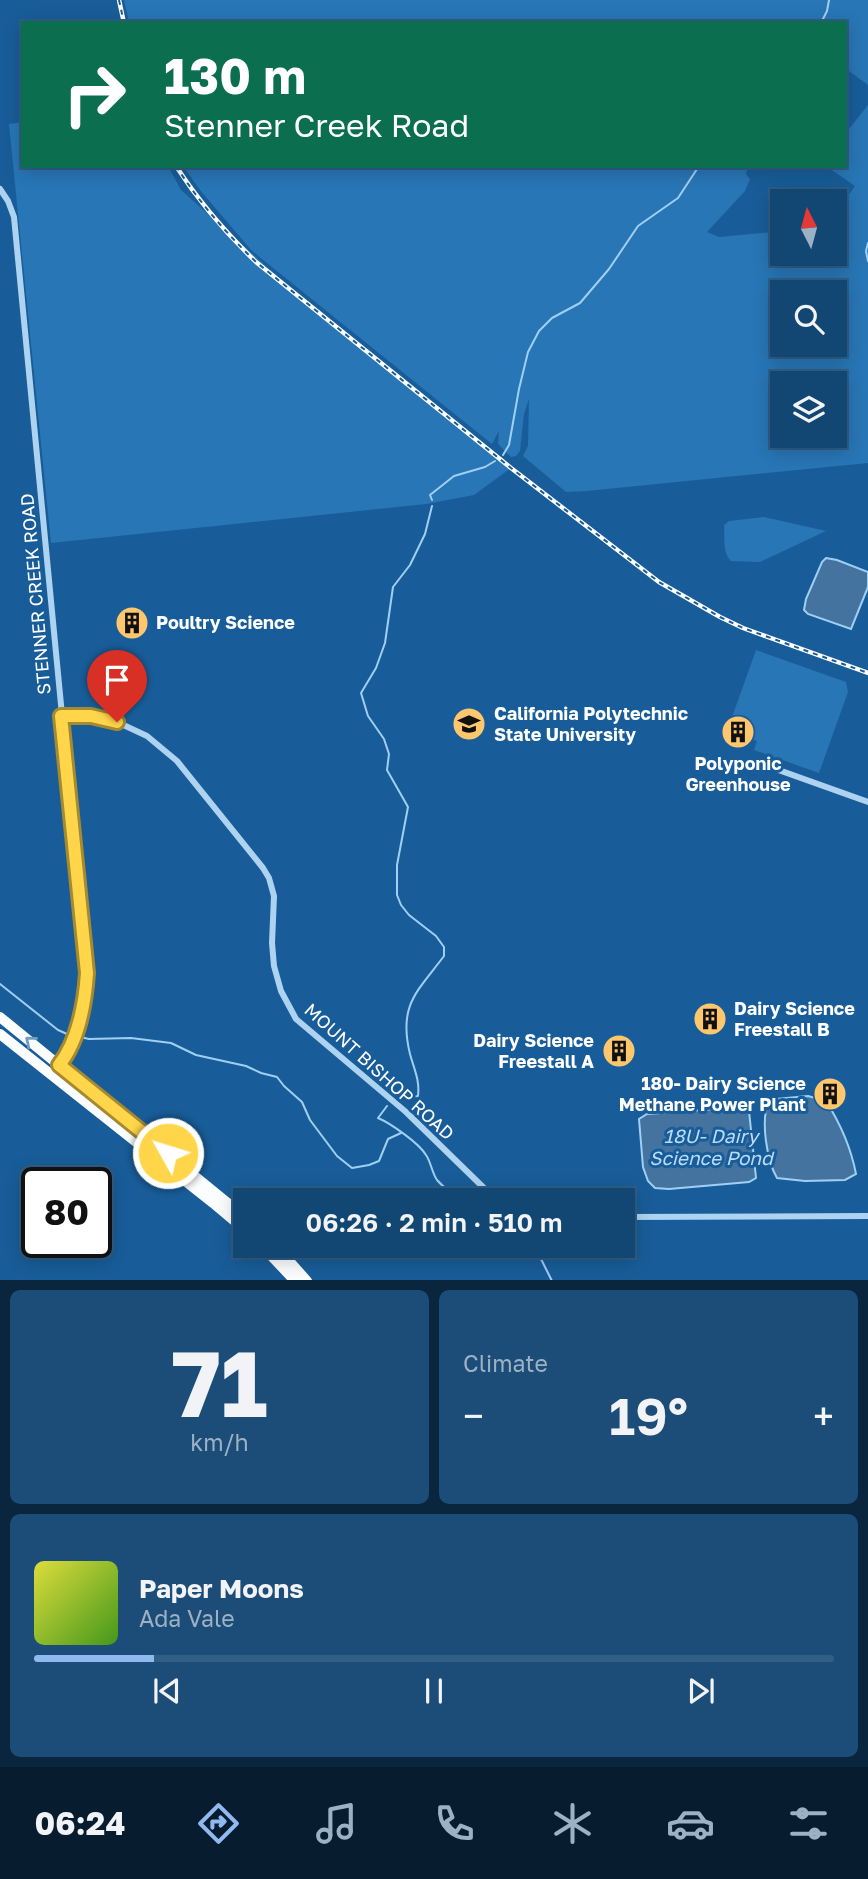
<!DOCTYPE html>
<meta charset="utf-8">
<style>
:root{--surface:#124673;--page:#1b4d78;--text:#f1f3f6;--muted:#9cb1c4;--line:#315e85;--accent:#90b9f0}
body{margin:0;font-family:"Golos Text",sans-serif;background:var(--page);color:var(--text);height:100vh;display:flex;flex-direction:column;font-size:26px;white-space:nowrap}
*{box-sizing:border-box;margin:0}
p{font-size:23px;color:var(--muted)}
.icon{flex:none;width:38px;height:38px;fill:none;stroke:currentColor;stroke-width:2;stroke-linecap:round;stroke-linejoin:round}
.map{position:relative;height:1280px;overflow:hidden}
.details{display:flex;flex-direction:column;gap:10px;padding:10px;background:#0a263f;flex:1}
.details>*{flex:none}
.hud{position:absolute;left:21px;top:21px;width:826px;height:147px;border-radius:0px;box-shadow:0 4px 18px #0003,0 0 0 2px var(--line);background:#0b6e4f;color:#fff;overflow:hidden}
.needle{width:46px;rotate:354deg}
.buttons{position:absolute;left:770px;top:189px;display:grid;gap:14px}
.buttons a{display:grid;place-items:center;width:77px;height:77px;border-radius:0px;background:var(--surface);box-shadow:0 4px 18px #0003,0 0 0 2px var(--line);font-size:35px}
.speed{position:absolute;left:21px;top:1167px;display:flex;gap:14px;font-size:35px;font-weight:700;text-align:center}
.speed>*{display:grid;place-content:center;width:91px;height:91px;border-radius:50%;background:var(--surface);box-shadow:0 4px 18px #0003,0 0 0 2px var(--line);line-height:1}
.speed .limit{border:4px solid #111;border-radius:10px;background:#fff;color:#111}
.pin{position:absolute;display:grid;place-items:center;width:60px;height:60px;color:#fff;margin:-72px -30px;border-radius:50% 50% 50% 0;rotate:-45deg;box-shadow:0 0 7px #0007}
.pin .icon{rotate:45deg}
.me{position:absolute;width:77px;margin:-38px;rotate:309deg;stroke-linejoin:round;filter:drop-shadow(0 0 5px #0008)}
.turn{display:flex;align-items:center;gap:24px;height:147px;padding:0 28px;font-size:32px}
.turn .icon{width:91px;height:91px;stroke-width:2.5}
.turn b{display:block;font-size:49px;line-height:60px}
.big{font-size:52px;font-weight:600;line-height:1.1}
.details .card{flex:1;display:flex;flex-direction:column;justify-content:center;gap:10px;min-width:0;padding:0 24px;border-radius:10px;background:var(--page)}
.details .dial{align-items:center;gap:0}
.dial b{font-size:91px;line-height:1}
.song{display:flex;align-items:center;gap:21px}
.cover{width:84px;height:84px;border-radius:10px;background:linear-gradient(135deg,hsl(60 70% 55%),hsl(100 70% 35%))}
.played{height:7px;border-radius:4px;background:linear-gradient(90deg,var(--accent) 15%,var(--line) 15%)}
.keys{display:flex;justify-content:space-around;direction:ltr}
.heat{display:flex;justify-content:space-between;align-items:center;font-size:38px;direction:ltr}
.details .tiles{flex:1;display:grid;gap:10px;grid-template-columns:1fr 1fr}
.card:last-child{grid-column:span 2}
.trip{position:absolute;left:233px;top:1188px;width:402px;height:70px;border-radius:0px;background:var(--surface);box-shadow:0 4px 18px #0003,0 0 0 2px var(--line);font-weight:600;line-height:70px;text-align:center}
.menu{display:flex;height:112px;justify-content:space-around;align-items:center;background:#071c2e;color:var(--muted)}
.menu .icon{width:49px;height:49px}
.menu .current{color:var(--accent)}
.menu b{font-size:32px;color:var(--text)}
.map>svg:first-child{display:block}
.green{fill:#2876b6;fill-rule:evenodd}
.water{fill:#43739e;stroke:#a0cff4;stroke-width:2}
.lines{fill:none;stroke-linecap:round;stroke-linejoin:round}
.stream{stroke:#a0cff4;stroke-width:2}
.minor{stroke:#add3f1;stroke-width:6}
.trunk{stroke:#fbfdff;stroke-width:10}
.rail-casing{stroke:#fff;stroke-width:4.5}
.rail{stroke:#185d99;stroke-width:2;stroke-dasharray:5;stroke-linecap:butt}
.oneway{stroke:#739dc2}
.route-casing{stroke:#a68a30;stroke-width:18}
.route{stroke:#ffd54a;stroke-width:12}
.labels{text-anchor:middle;stroke-width:6;stroke-linejoin:round;paint-order:stroke}
.street-label{font-size:18px;fill:#fff;stroke:#185d99}
.poi-label{font-size:18px;font-weight:bold;fill:#fff;stroke:#185d99;text-anchor:start}
.water-label{font-size:19px;font-style:italic;fill:#badcf8;stroke:#185d99}
</style>
<div class="map">
<svg width="868" height="1281" viewBox="0 0 868 1281">
<rect width="100%" height="100%" fill="#185d99"/>
<!-- green -->
<path class="green" d="M124,0H868V85L845,68V23H129Z
M868,105V463L587,491L566,492L523,456L528,446L529,399L524,414L520,451L516,456L511,457L498,444L499,431L492,444L252,251L200,190L183,166H748L746,174L750,179L745,191L707,232L719,237L782,231V254H835V214L855,186L826,166H845V134ZM835,292V345H782V292ZM835,383V436H782V383Z
M23,122V166H168L181,190L311,306L511,468L474,495L426,504L51,543L9,124Z
M764,517L826,531L760,562L731,561C722,552 725,537 724,525L729,521Z
M756,650L846,682L848,692L819,773L754,750L757,741L727,731Z"/>
<!-- water -->
<path class="water" d="M826,558L837,560L868,572V587L851,629L808,614L804,610L806,599L822,562Z
M808,1096L826,1101C840,1123 851,1148 856,1174L845,1180L805,1181L777,1178C767,1161 760,1120 769,1101L776,1099Z
M743,1107L749,1111L756,1178L749,1182L669,1189L655,1188L648,1181L643,1167L639,1119L647,1114Z"/>
<g class="lines">
<!-- stream -->
<path class="stream" d="M821,23L827,11L829,0
M868,243L866,251L868,261
M503,455L509,445L519,389L528,352L539,331L552,318L580,303L609,269L638,226L678,198L699,166
M432,500L430,495L454,476L485,467L495,461
M0,984L58,1030L67,1034L89,1039L131,1038L171,1043L196,1055L246,1066L261,1073L277,1077L284,1086L302,1102L310,1120L337,1156L352,1168L369,1165L379,1161L388,1139L401,1133
M400,1098L418,1096C420,1080 414,1069 410,1054C398,1005 417,992 444,956V947L436,936L409,915L401,905L397,895V865L408,807L387,770L389,754L384,739L368,716L361,693L376,668L385,643L393,587L410,565L425,534L432,506
M387,1106L378,1118C390,1123 419,1143 426,1155C431,1162 432,1173 437,1180C446,1191 458,1195 470,1200
M531,1246L537,1251L552,1281"/>
<!-- minor -->
<path class="minor" d="M0,189L8,201L14,217L86,964V985L72,1045L58,1067
M61,716H91L117,722L147,736L177,761L263,868L269,878L274,896L272,943L274,966L281,991L296,1019L406,1112L486,1190L509,1200
M759,763L868,802
M623,1217L868,1216"/>
<!-- trunk -->
<path class="trunk" d="M0,1017L245,1217
M0,1034L213,1203L245,1230
M262,1246L295,1281
M276,1246L307,1281"/>
<defs>
<path id="rail" d="M119,0L124,23
M176,166C199,202 225,232 256,262L511,468L659,582L720,617L743,628L868,673"/>
</defs>
<!-- rail casing -->
<use href="#rail" class="rail-casing"/>
<!-- rail -->
<use href="#rail" class="rail"/>
</g>
<!-- one-way arrows -->
<defs><path id="oneway-chevron" d="M-2-3.5L2.5 0L-2 3.5" fill="none" stroke-width="1.6" stroke-linecap="round" stroke-linejoin="round" transform="scale(1.75)"/></defs>
<use class="oneway" href="#oneway-chevron" transform="translate(30 1041) rotate(-141)"/>
<g class="lines">
<defs>
<path id="route" d="M117,722L91,716H61L87,973C85,1003 78,1042 59,1065L168,1153"/>
</defs>
<!-- route casing -->
<use href="#route" class="route-casing"/>
<!-- route -->
<use href="#route" class="route"/>
</g>
<!-- icons -->
<defs>
<symbol id="building-disc" viewBox="-11 -11 22 22"><circle r="9.5" fill="#ffc76d" stroke="#185d99"/><path d="M-4-6H4V6H1V3H-1V6H-4ZM-2.5-4.3h1.7v1.8h-1.7ZM.8-4.3h1.7v1.8H.8ZM-2.5-1h1.7V.8h-1.7ZM.8-1h1.7V.8H.8Z" fill="#111"/></symbol>
<symbol id="university-disc" viewBox="-11 -11 22 22"><circle r="9.5" fill="#ffc76d" stroke="#185d99"/><path d="M0-5L7-2L0 1L-7-2ZM-4 1L0 2.5L4 1V4Q0 6-4 4Z" fill="#111"/></symbol>
</defs>
<g fill-rule="evenodd">
<use href="#building-disc" x="113" y="604" width="38" height="38"/>
<use href="#university-disc" x="450" y="705" width="38" height="38"/>
<use href="#building-disc" x="719" y="713" width="38" height="38"/>
<use href="#building-disc" x="691" y="1000" width="38" height="38"/>
<use href="#building-disc" x="600" y="1032" width="38" height="38"/>
<use href="#building-disc" x="811" y="1075" width="38" height="38"/>
</g>
<g class="labels">
<!-- street labels -->
<g class="street-label">
<text transform="translate(36 594) rotate(-95)" y="6">STENNER CREEK ROAD</text>
<text transform="translate(379 1072) rotate(42)" y="6">MOUNT BISHOP ROAD</text>
</g>
<!-- poi labels -->
<g class="poi-label">
<text x="156" y="629">Poultry Science</text>
<text x="494" y="720">California Polytechnic<tspan x="494" dy="21">State University</tspan></text>
<text x="738" y="770" text-anchor="middle">Polyponic<tspan x="738" dy="21">Greenhouse</tspan></text>
<text x="734" y="1015">Dairy Science<tspan x="734" dy="21">Freestall B</tspan></text>
<text x="594" y="1047" text-anchor="end">Dairy Science<tspan x="594" dy="21">Freestall A</tspan></text>
<text x="806" y="1090" text-anchor="end">180- Dairy Science<tspan x="806" dy="21">Methane Power Plant</tspan></text>
</g>
<!-- water labels -->
<g class="water-label">
<text x="711" y="1143">18U- Dairy<tspan x="711" dy="22">Science Pond</tspan></text>
</g>
</g>
</svg>
<div class="buttons">
<a><svg class="needle" viewBox="-14 -14 28 28"><path d="M0-13l5 13h-10z" fill="#e53935"/><path d="M0 13l5-13h-10z" fill="#9cb1c4"/></svg></a>
<a><svg class="icon" aria-label="search" viewBox="0 0 24 24"><circle cx="10" cy="10" r="6"/><path d="M15 15l6 6"/></svg></a>
<a><svg class="icon" aria-label="layers" viewBox="0 0 24 24"><path d="M12 4l9 5-9 5-9-5zM3 14l9 5 9-5"/></svg></a>
</div>
<div class="speed"><div class="limit">80</div></div>
<div class="pin" style="left:117px;top:722px;background:#d93025"><svg class="icon" aria-label="arrive" viewBox="0 0 24 24"><path d="M6 21V4h12l-3 4 3 4H6"/></svg></div>
<svg class="me" style="left:168px;top:1153px" viewBox="-20 -20 40 40"><circle r="17" fill="#ffd54a" stroke="#fff" stroke-width="3"/><path d="M0-11L8 9 0 5-8 9z" fill="#fff"/></svg>
<div class="trip">06:26 · 2 min · 510 m</div>
<div class="hud">
<div class="turn"><svg class="icon" aria-label="right" viewBox="0 0 24 24"><path d="M7 20v-9h11M14 6l5 5-5 5"/></svg><div><b>130 m</b>Stenner Creek Road</div></div>
</div>
</div>
<section class="details">
<div class="tiles">
<div class="card dial"><b>71</b><p>km/h</p></div>
<div class="card"><p>Climate</p>
<div class="heat"><a>−</a><b class="big">19°</b><a>+</a></div>
</div>
<div class="card">
<div class="song"><i class="cover"></i><div><b>Paper Moons</b><p>Ada Vale</p></div></div>
<div class="played"></div>
<div class="keys"><svg class="icon" aria-label="previous" viewBox="0 0 24 24"><path d="M18 5L8 12l10 7zM5 5v14"/></svg><svg class="icon" aria-label="pause" viewBox="0 0 24 24"><path d="M8 5v14M16 5v14"/></svg><svg class="icon" aria-label="next" viewBox="0 0 24 24"><path d="M6 5l10 7-10 7zM19 5v14"/></svg></div>
</div>
</div>
</section>
<nav class="menu">
<b>06:24</b>
<svg class="icon current" aria-label="directions" viewBox="0 0 24 24"><path d="M12 3l9 9-9 9-9-9zM9 14v-3h6M13 9l2 2-2 2"/></svg>
<svg class="icon" aria-label="music" viewBox="0 0 24 24"><path d="M9 18V5l10-2v13"/><circle cx="6" cy="18" r="3"/><circle cx="16" cy="16" r="3"/></svg>
<svg class="icon" aria-label="phone" viewBox="0 0 24 24"><path d="M5 4h4l2 5-3 2q2 4 5 5l2-3 5 2v4C11 20 4 13 5 4z"/></svg>
<svg class="icon" aria-label="climate" viewBox="0 0 24 24"><path d="M12 3v18M4 7l16 10M4 17L20 7"/></svg>
<svg class="icon" aria-label="car" viewBox="0 0 24 24"><path d="M5 17H2v-5l4-1 3-4h7l3 4 3 1v5h-3M9 17h6M6 11h13"/><circle cx="7" cy="17" r="2"/><circle cx="17" cy="17" r="2"/></svg>
<svg class="icon" aria-label="filters" viewBox="0 0 24 24"><path d="M4 7h16M4 17h16"/><circle cx="9" cy="7" r="2"/><circle cx="15" cy="17" r="2"/></svg>
</nav>
